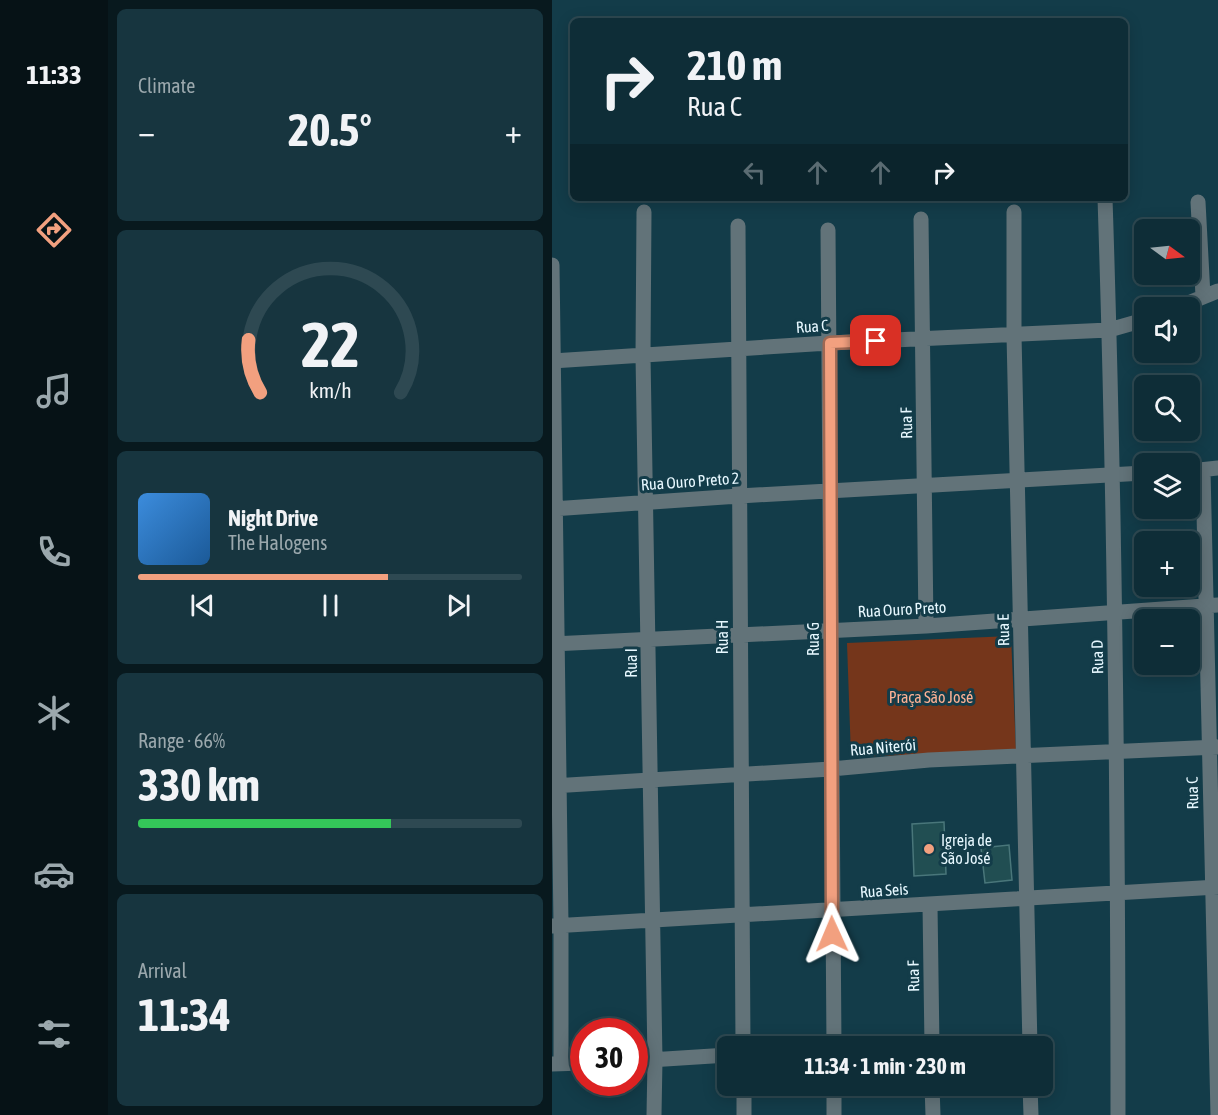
<!DOCTYPE html>
<meta charset="utf-8">
<style>
:root{--surface:#0e2d37;--page:#17353f;--text:#f1f3f6;--muted:#9ba8ad;--line:#2e4952;--accent:#f2a07f}
body{margin:0;font-family:"Asap Condensed",sans-serif;background:var(--page);color:var(--text);height:100vh;display:flex;flex-direction:column;font-size:22px;white-space:nowrap}
*{box-sizing:border-box;margin:0}
p{font-size:20px;color:var(--muted)}
.icon{flex:none;width:33px;height:33px;fill:none;stroke:currentColor;stroke-width:2;stroke-linecap:round;stroke-linejoin:round}
.map{position:relative;flex:1;overflow:hidden}
.side{display:flex;flex-direction:column;gap:9px;padding:9px;background:#08191e;width:444px}
.side>*{flex:none}
.banner{position:absolute;left:18px;top:18px;width:558px;height:183px;border-radius:9px;box-shadow:0 3px 15px #0003,0 0 0 2px var(--line);background:#0e2d37;color:var(--text);overflow:hidden}
.needle{width:39px;rotate:105deg}
.buttons{position:absolute;left:582px;top:219px;display:grid;gap:12px}
.buttons a{display:grid;place-items:center;width:66px;height:66px;border-radius:9px;background:var(--surface);box-shadow:0 3px 15px #0003,0 0 0 2px var(--line);font-size:30px}
.speed{position:absolute;left:18px;top:1018px;display:flex;gap:12px;font-size:30px;font-weight:700;text-align:center}
.speed>*{display:grid;place-content:center;width:78px;height:78px;border-radius:50%;background:var(--surface);box-shadow:0 3px 15px #0003,0 0 0 2px var(--line);line-height:1}
.speed .limit{border:9px solid #d22;background:#fff;color:#111}
.pin{position:absolute;display:grid;place-items:center;width:51px;height:51px;color:#fff;margin:-26px;border-radius:12px;box-shadow:0 3px 9px #0006}
.me{position:absolute;width:66px;margin:-33px;rotate:359deg;stroke-linejoin:round;filter:drop-shadow(0 0 4px #0008)}
.turn{display:flex;align-items:center;gap:21px;height:126px;padding:0 18px;font-size:27px}
.turn .icon{width:78px;height:78px;stroke-width:2.5}
.turn b{display:block;font-size:42px;line-height:51px}
.lanes{display:flex;align-items:center;height:57px;padding:0 18px;background:#0003;justify-content:center;gap:30px;direction:ltr}
.lanes .off{opacity:.35}
.big{font-size:45px;font-weight:700;line-height:1.1}
.side .tile{flex:1;display:flex;flex-direction:column;justify-content:center;gap:9px;min-width:0;padding:0 21px;border-radius:9px;background:var(--page)}
.side .dial{align-items:center;gap:0}
.dial svg{height:156px;overflow:visible;fill:none;stroke:var(--line);stroke-width:7;stroke-linecap:round;text-anchor:middle}
.dial text{fill:var(--text);stroke:none}
.song{display:flex;align-items:center;gap:18px}
.cover{width:72px;height:72px;border-radius:9px;background:linear-gradient(135deg,hsl(210 70% 55%),hsl(210 70% 35%))}
.played{height:6px;border-radius:3px;background:linear-gradient(90deg,var(--accent) 65%,var(--line) 65%)}
.keys{display:flex;justify-content:space-around;direction:ltr}
.heat{display:flex;justify-content:space-between;align-items:center;font-size:33px;direction:ltr}
.charge{height:9px;border-radius:4px;background:linear-gradient(90deg,#34c759 66%,var(--line) 0)}
.trip{position:absolute;left:165px;top:1036px;width:336px;height:60px;border-radius:9px;background:var(--surface);box-shadow:0 3px 15px #0003,0 0 0 2px var(--line);font-weight:700;line-height:60px;text-align:center}
main{display:flex;flex:1;min-height:0}
.dock{display:flex;flex-direction:column;width:108px;justify-content:space-around;align-items:center;background:#061216;color:var(--muted)}
.dock .icon{width:42px;height:42px}
.dock .current{color:var(--accent)}
.dock b{font-size:27px;color:var(--text)}
.map>svg:first-child{display:block}
.green{fill:#75361b}
.building{fill:#214e52;stroke:#49767a;stroke-width:1.5}
.lines{fill:none;stroke-linecap:round;stroke-linejoin:round}
.minor{stroke:#627379;stroke-width:15}
.route-casing{stroke:#9d6853;stroke-width:15}
.route{stroke:#f2a07f;stroke-width:10}
.poi-dot{fill:#f2a07f;stroke:#133c49;stroke-width:2}
.labels{text-anchor:middle;stroke-width:6;stroke-linejoin:round;paint-order:stroke}
.street-label{font-size:16px;fill:#e7f8ff;stroke:#133c49}
.park-label{font-size:16px;fill:#fdb295;stroke:#133c49}
.poi-label{font-size:16px;fill:#e7f8ff;stroke:#133c49;text-anchor:start}
</style>
<main>
<nav class="dock">
<b>11:33</b>
<svg class="icon current" aria-label="directions" viewBox="0 0 24 24"><path d="M12 3l9 9-9 9-9-9zM9 14v-3h6M13 9l2 2-2 2"/></svg>
<svg class="icon" aria-label="music" viewBox="0 0 24 24"><path d="M9 18V5l10-2v13"/><circle cx="6" cy="18" r="3"/><circle cx="16" cy="16" r="3"/></svg>
<svg class="icon" aria-label="phone" viewBox="0 0 24 24"><path d="M5 4h4l2 5-3 2q2 4 5 5l2-3 5 2v4C11 20 4 13 5 4z"/></svg>
<svg class="icon" aria-label="climate" viewBox="0 0 24 24"><path d="M12 3v18M4 7l16 10M4 17L20 7"/></svg>
<svg class="icon" aria-label="car" viewBox="0 0 24 24"><path d="M5 17H2v-5l4-1 3-4h7l3 4 3 1v5h-3M9 17h6M6 11h13"/><circle cx="7" cy="17" r="2"/><circle cx="17" cy="17" r="2"/></svg>
<svg class="icon" aria-label="filters" viewBox="0 0 24 24"><path d="M4 7h16M4 17h16"/><circle cx="9" cy="7" r="2"/><circle cx="15" cy="17" r="2"/></svg>
</nav>
<section class="side">
<div class="tile"><p>Climate</p>
<div class="heat"><a>−</a><b class="big">20.5°</b><a>+</a></div>
</div>
<div class="tile dial"><svg viewBox="0 0 100 80">
<path d="M14 69A42 42 0 1 1 86 69"/>
<path d="M14 69A42 42 0 0 1 8 42" stroke="#f2a07f"/>
<text x="50" y="56" font-size="32" font-weight="700">22</text>
<text x="50" y="72" font-size="11">km/h</text>
</svg></div>
<div class="tile">
<div class="song"><i class="cover"></i><div><b>Night Drive</b><p>The Halogens</p></div></div>
<div class="played"></div>
<div class="keys"><svg class="icon" aria-label="previous" viewBox="0 0 24 24"><path d="M18 5L8 12l10 7zM5 5v14"/></svg><svg class="icon" aria-label="pause" viewBox="0 0 24 24"><path d="M8 5v14M16 5v14"/></svg><svg class="icon" aria-label="next" viewBox="0 0 24 24"><path d="M6 5l10 7-10 7zM19 5v14"/></svg></div>
</div>
<div class="tile"><p>Range · 66%</p><b class="big">330 km</b><div class="charge"></div></div>
<div class="tile"><p>Arrival</p><b class="big">11:34</b></div>
</section>
<div class="map">
<svg width="666" height="1115" viewBox="0 0 666 1115">
<rect width="100%" height="100%" fill="#133c49"/>
<!-- green -->
<path class="green" d="M459,636L464,751L299,757L295,643Z"/>
<!-- building -->
<path class="building" d="M392,822L394,874L362,876L360,824Z
M457,845L460,880L433,883L429,848Z"/>
<g class="lines">
<!-- minor -->
<path class="minor" d="M553,198C563,504 566,809 566,1115
M646,202L651,296
M92,212L91,356L103,1060L102,1115
M462,212V335L478,1047
M369,219L374,626
M186,226L191,1047
M276,230L282,1047
M0,265L9,925V1064
M624,308L666,291
M0,361L277,343L557,330L592,320
M651,470L666,1115
M638,471L666,468
M0,509L187,496L592,473
M0,644L374,626L666,605
M0,786L279,769L377,760L666,747
M378,905L380,1047
M0,926L666,887
M378,1047L478,1044
M82,1061L176,1055
M0,1064L32,1063
M192,1086V1115
M282,1086V1115
M380,1086L381,1115
M478,1086L479,1115"/>
</g>
<g class="lines">
<defs>
<path id="route" d="M280,934L278,343L324,341"/>
</defs>
<!-- route casing -->
<use href="#route" class="route-casing"/>
<!-- route -->
<use href="#route" class="route"/>
</g>
<!-- markers -->
<circle class="poi-dot" cx="377" cy="849" r="6"/>
<g class="labels">
<!-- street labels -->
<g class="street-label">
<text transform="translate(260 326) rotate(-4)" y="6">Rua C</text>
<text transform="translate(354 423) rotate(-91)" y="6">Rua F</text>
<text transform="translate(138 481) rotate(-4)" y="6">Rua Ouro Preto 2</text>
<text transform="translate(350 609) rotate(-3)" y="6">Rua Ouro Preto</text>
<text transform="translate(451 630) rotate(-91)" y="6">Rua E</text>
<text transform="translate(170 637) rotate(-90)" y="6">Rua H</text>
<text transform="translate(261 639) rotate(-90)" y="6">Rua G</text>
<text transform="translate(545 657) rotate(-91)" y="6">Rua D</text>
<text transform="translate(79 663) rotate(-90)" y="6">Rua I</text>
<text transform="translate(331 747) rotate(-5)" y="6">Rua Niterói</text>
<text transform="translate(640 793) rotate(-91)" y="6">Rua C</text>
<text transform="translate(332 890) rotate(-4)" y="6">Rua Seis</text>
<text transform="translate(361 976) rotate(-91)" y="6">Rua F</text>
</g>
<!-- park labels -->
<g class="park-label">
<text x="379" y="703">Praça São José</text>
</g>
<!-- poi labels -->
<g class="poi-label">
<text x="389" y="846">Igreja de<tspan x="389" dy="18">São José</tspan></text>
</g>
</g>
</svg>
<div class="buttons">
<a><svg class="needle" viewBox="-14 -14 28 28"><path d="M0-13l5 13h-10z" fill="#e53935"/><path d="M0 13l5-13h-10z" fill="#9ba8ad"/></svg></a>
<a><svg class="icon" aria-label="sound" viewBox="0 0 24 24"><path d="M4 9h4l5-4v14l-5-4H4zM17 9q2 3 0 6"/></svg></a>
<a><svg class="icon" aria-label="search" viewBox="0 0 24 24"><circle cx="10" cy="10" r="6"/><path d="M15 15l6 6"/></svg></a>
<a><svg class="icon" aria-label="layers" viewBox="0 0 24 24"><path d="M12 4l9 5-9 5-9-5zM3 14l9 5 9-5"/></svg></a>
<a>+</a>
<a>−</a>
</div>
<div class="speed"><div class="limit">30</div></div>
<div class="pin" style="left:324px;top:341px;background:#d93025"><svg class="icon" aria-label="arrive" viewBox="0 0 24 24"><path d="M6 21V4h12l-3 4 3 4H6"/></svg></div>
<svg class="me" style="left:280px;top:934px" viewBox="-20 -20 40 40"><path d="M0-17L14 15 0 8-14 15z" fill="#f2a07f" stroke="#fff" stroke-width="4"/></svg>
<div class="trip">11:34 · 1 min · 230 m</div>
<div class="banner">
<div class="turn"><svg class="icon" aria-label="right" viewBox="0 0 24 24"><path d="M7 20v-9h11M14 6l5 5-5 5"/></svg><div><b>210 m</b>Rua C</div></div>
<div class="lanes"><svg class="icon off" aria-label="left" viewBox="0 0 24 24"><path d="M17 20v-9H6M10 6l-5 5 5 5"/></svg><svg class="icon off" aria-label="ahead" viewBox="0 0 24 24"><path d="M12 20V5M6 11l6-6 6 6"/></svg><svg class="icon off" aria-label="ahead" viewBox="0 0 24 24"><path d="M12 20V5M6 11l6-6 6 6"/></svg><svg class="icon" aria-label="right" viewBox="0 0 24 24"><path d="M7 20v-9h11M14 6l5 5-5 5"/></svg></div>
</div>
</div>
</main>
